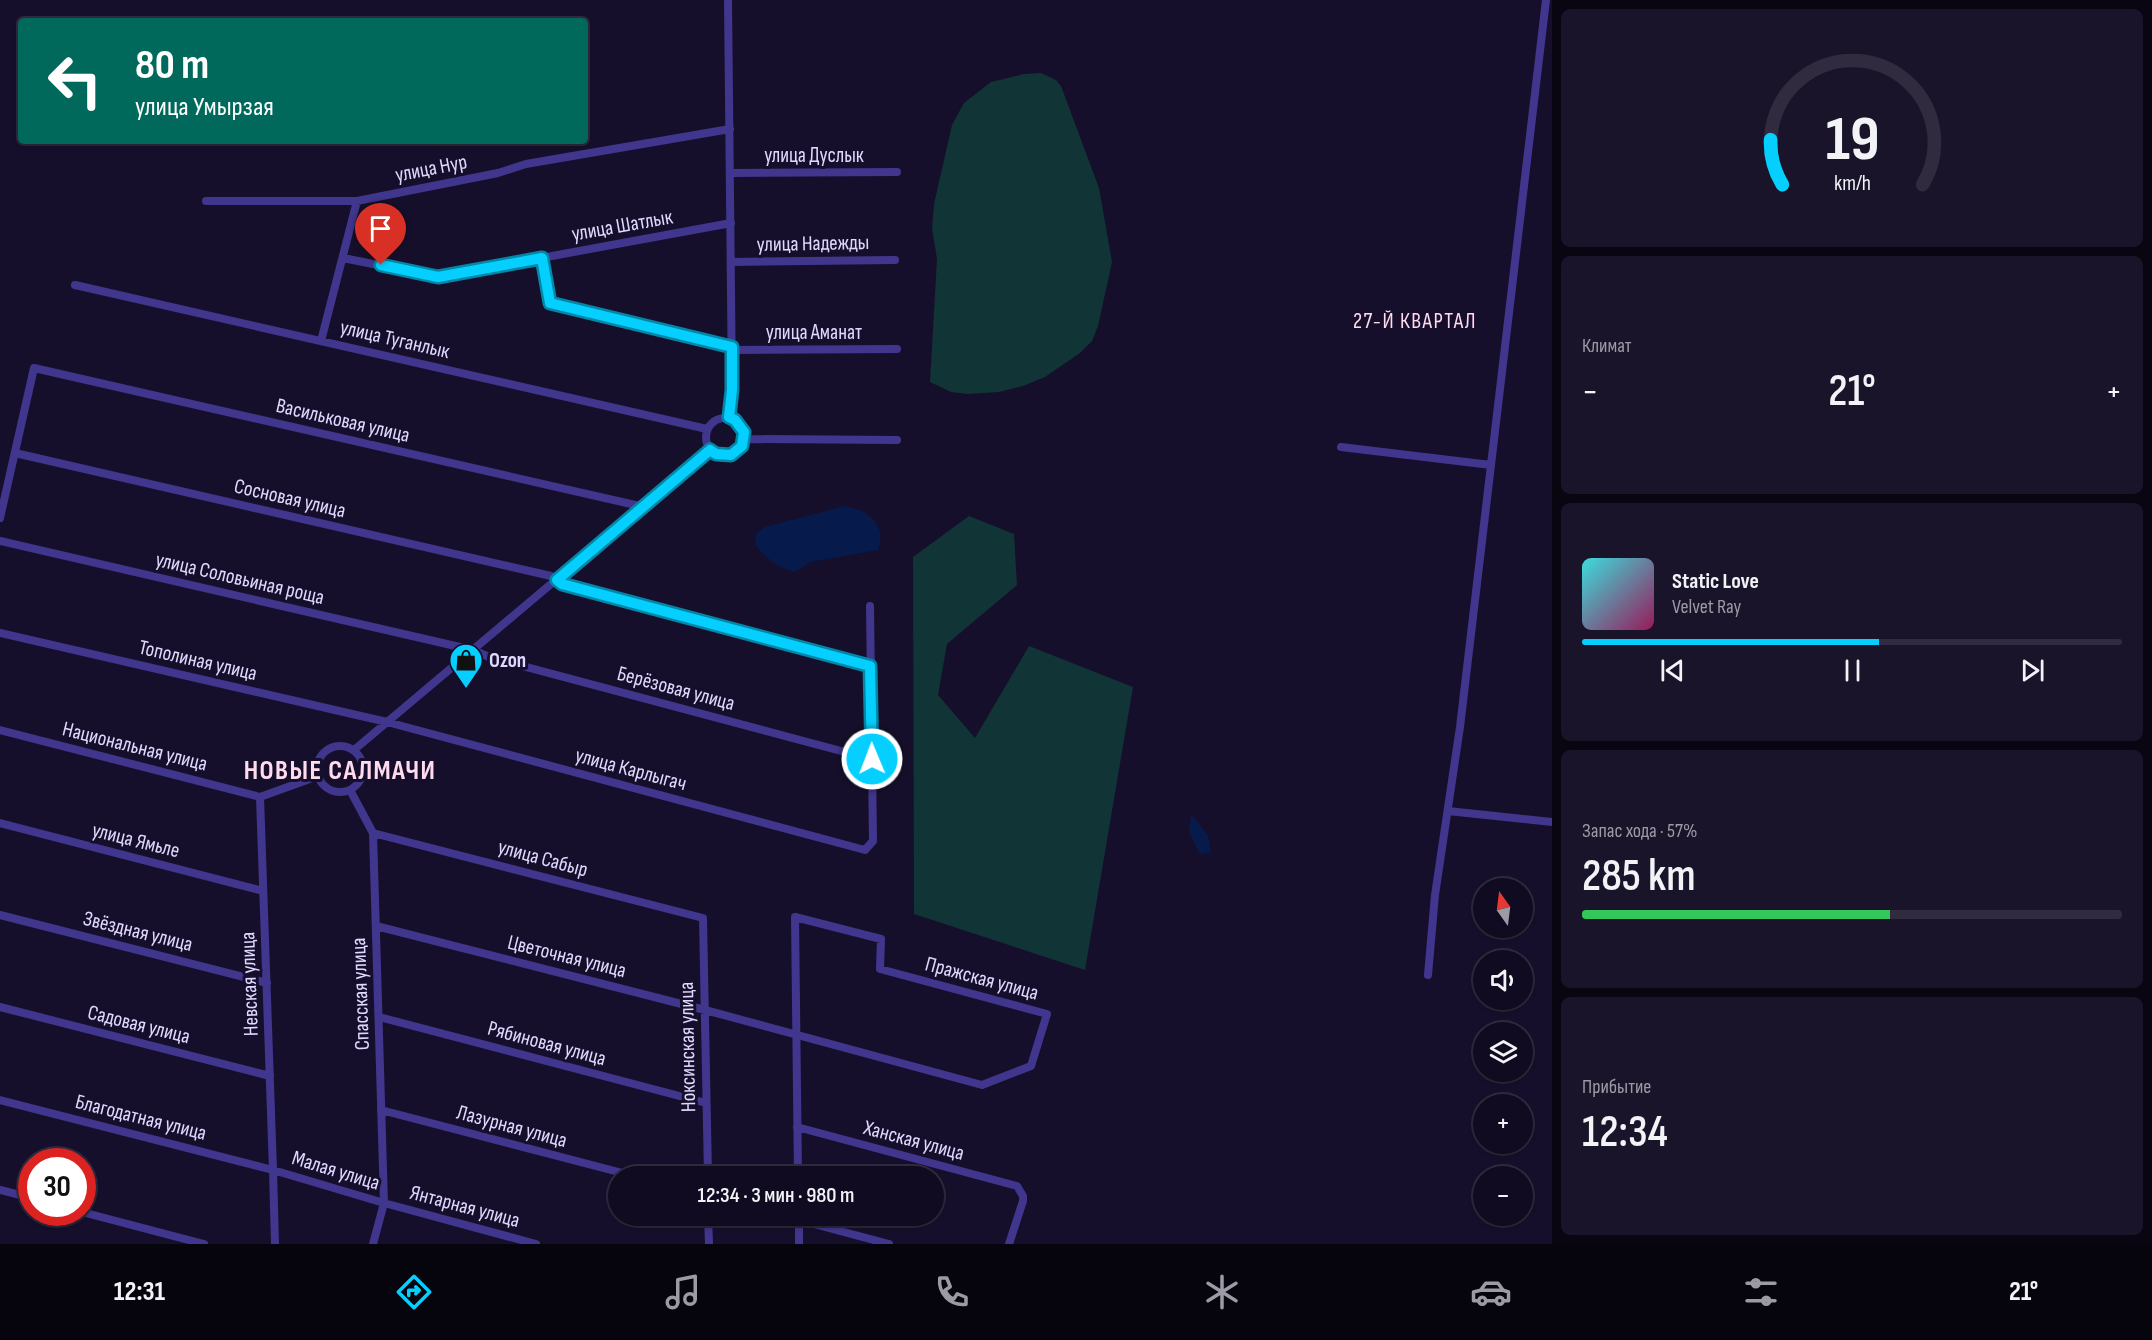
<!DOCTYPE html>
<html lang="ru">
<meta charset="utf-8">
<style>
:root{--surface:#100b20;--page:#191429;--text:#f1f3f6;--muted:#9c9ba5;--line:#302b3e;--accent:#05cfff}
body{margin:0;font-family:"Sofia Sans Condensed",sans-serif;background:var(--page);color:var(--text);height:100vh;display:flex;flex-direction:column;font-size:22px;white-space:nowrap}
*{box-sizing:border-box;margin:0}
p{font-size:20px;color:var(--muted)}
.icon{flex:none;width:33px;height:33px;fill:none;stroke:currentColor;stroke-width:2;stroke-linecap:round;stroke-linejoin:round}
.map{position:relative;flex:1;overflow:hidden}
.panel{display:flex;flex-direction:column;gap:9px;padding:9px;background:#090612;width:600px}
.panel>*{flex:none}
.guide{position:absolute;left:18px;top:18px;width:570px;height:126px;border-radius:6px;box-shadow:0 2px 4px #0004,0 0 0 2px var(--line);background:#00695c;color:#fff;overflow:hidden}
.needle{width:39px;rotate:346deg}
.buttons{position:absolute;left:1473px;top:878px;display:grid;gap:12px}
.buttons a{display:grid;place-items:center;width:60px;height:60px;border-radius:50%;background:var(--surface);box-shadow:0 2px 4px #0004,0 0 0 2px var(--line);font-size:30px}
.speed{position:absolute;left:18px;top:1148px;display:flex;gap:12px;font-size:30px;font-weight:700;text-align:center}
.speed>*{display:grid;place-content:center;width:78px;height:78px;border-radius:50%;background:var(--surface);box-shadow:0 2px 4px #0004,0 0 0 2px var(--line);line-height:1}
.speed .limit{border:9px solid #d22;background:#fff;color:#111}
.pin{position:absolute;display:grid;place-items:center;width:51px;height:51px;color:#fff;margin:-62px -26px;border-radius:50% 50% 50% 0;rotate:-45deg;box-shadow:0 0 6px #0007}
.pin .icon{rotate:45deg}
.me{position:absolute;width:66px;margin:-33px;rotate:359deg;stroke-linejoin:round;filter:drop-shadow(0 0 4px #0008)}
.turn{display:flex;align-items:center;gap:21px;height:126px;padding:0 18px;font-size:27px}
.turn .icon{width:78px;height:78px;stroke-width:2.5}
.turn b{display:block;font-size:42px;line-height:51px}
.big{font-size:45px;font-weight:600;line-height:1.1}
.panel .tile{flex:1;display:flex;flex-direction:column;justify-content:center;gap:9px;min-width:0;padding:0 21px;border-radius:9px;background:var(--page)}
.panel .dial{align-items:center;gap:0}
.dial svg{height:156px;overflow:visible;fill:none;stroke:var(--line);stroke-width:7;stroke-linecap:round;text-anchor:middle}
.dial text{fill:var(--text);stroke:none}
.song{display:flex;align-items:center;gap:18px}
.cover{width:72px;height:72px;border-radius:9px;background:linear-gradient(135deg,hsl(180 70% 55%),hsl(330 70% 35%))}
.played{height:6px;border-radius:3px;background:linear-gradient(90deg,var(--accent) 55%,var(--line) 55%)}
.keys{display:flex;justify-content:space-around;direction:ltr}
.heat{display:flex;justify-content:space-between;align-items:center;font-size:33px;direction:ltr}
.charge{height:9px;border-radius:4px;background:linear-gradient(90deg,#34c759 57%,var(--line) 0)}
.trip{position:absolute;left:608px;top:1166px;width:336px;height:60px;border-radius:30px;background:var(--surface);box-shadow:0 2px 4px #0004,0 0 0 2px var(--line);font-weight:600;line-height:60px;text-align:center}
.dock{display:flex;height:96px;justify-content:space-around;align-items:center;background:#06040d;color:var(--muted)}
.dock .icon{width:42px;height:42px}
.dock .selected{color:var(--accent)}
.dock b{font-size:27px;color:var(--text)}
main{display:flex;flex:1;min-height:0}
.map>svg:first-child{display:block}
.green{fill:#113436}
.water{fill:#071a4c}
.lines{fill:none;stroke-linecap:round;stroke-linejoin:round}
.street{stroke:#41368d;stroke-width:8}
.route-casing{stroke:#0387a6;stroke-width:15}
.route{stroke:#05cfff;stroke-width:10}
.labels{text-anchor:middle;stroke-width:6;stroke-linejoin:round;paint-order:stroke}
.street-label{font-size:21px;fill:#e0d9ff;stroke:#160f2b}
.poi-label{font-size:21px;font-weight:bold;fill:#e0d9ff;stroke:#160f2b;text-anchor:start}
.neighbourhood-label{font-size:22px;letter-spacing:1.5px;fill:#ffdbee;stroke:#160f2b}
.district-label{font-size:27px;font-weight:bold;letter-spacing:1.5px;fill:#ffdbee;stroke:#160f2b}
</style>
<main>
<div class="map">
<svg width="1552" height="1244" viewBox="0 0 1552 1244">
<rect width="100%" height="100%" fill="#160f2b"/>
<!-- green -->
<path class="green" d="M1041,73L1056,80L1061,86L1099,188L1112,262L1098,326L1092,341L1080,353L1045,377L1023,386L999,392L968,394L951,392L930,382L937,259L932,228L934,204L952,125L964,103L991,82L1024,74Z
M969,516L1014,534L1017,585L947,644L938,695L975,738L1029,646L1133,687L1085,970L914,914L913,557Z"/>
<!-- water -->
<path class="water" d="M845,506C867,509 888,525 878,550L811,562L794,572C777,567 765,558 755,544L756,534L765,527Z
M1191,814L1208,835L1211,852L1200,854L1189,832Z"/>
<g class="lines">
<!-- street -->
<path class="street" d="M728,0L732,390L729,417
M731,173L897,172
M206,201H357L498,173L526,164L730,129
M343,258L438,277L731,223
M542,258L550,303L732,347
M731,262L895,260
M75,285L707,429
M321,341L357,201
M732,350L897,349
M706 437a19 19 0 1 1 38 0a19 19 0 1 1-38 0Z
M744,439L897,440
M1341,447L1491,465
M15,453L551,576L562,584L870,666
M0,518L34,368L644,507
M0,541L473,650L489,657L871,759
M0,633L387,722L865,850L873,841L870,606
M0,730L260,797
M317 769a23 23 0 1 1 46 0a23 23 0 1 1-46 0Z
M354,750L710,450
M350,790L373,833L384,1203L536,1244
M260,797L318,776
M1448,811L1552,822
M0,823L263,891
M373,833L703,918L708,1176
M0,915L267,983
M376,926L705,1010L982,1085L1031,1066L1047,1014L880,969L881,939L795,917L798,1176
M1428,975L1435,895L1460,727L1546,0
M0,1007L270,1076
M379,1017L706,1103
M0,1100L273,1170L260,797
M381,1110L634,1176
M797,1127L1017,1186L1023,1196V1201L1009,1244
M0,1190L32,1198
M82,1212L204,1244
M708,1215L709,1244
M799,1216V1244
M799,1220L889,1244
M275,1244L273,1170L384,1203L373,1244"/>
</g>
<g class="lines">
<defs>
<path id="route" d="M381,265L438,277L542,258L550,303L732,347V390L729,417L735,420L744,432L742,446L731,455L716,454L710,450L557,580L562,584L870,666L872,759"/>
</defs>
<!-- route casing -->
<use href="#route" class="route-casing"/>
<!-- route -->
<use href="#route" class="route"/>
</g>
<!-- icons -->
<defs>
<symbol id="shop-pin" viewBox="-11 -11 22 30"><path d="M0 17L-7.5 6A9.5 9.5 0 1 1 7.5 6Z" fill="#05cfff" stroke="#160f2b"/><path d="M-5-2.5h2.3a2.7 3.5 0 0 1 5.4 0H5L5.5 6h-11ZM-1.5-2.5h3a1.5 2.3 0 0 0-3 0Z" fill="#111"/></symbol>
</defs>
<g fill-rule="evenodd">
<use href="#shop-pin" x="447" y="641" width="38" height="52"/>
</g>
<g class="labels">
<!-- street labels -->
<g class="street-label">
<text x="814" y="162">улица Дуслык</text>
<text transform="translate(431 168) rotate(-11)" y="7">улица Нур</text>
<text transform="translate(622 225) rotate(-10)" y="7">улица Шатлык</text>
<text transform="translate(813 243) rotate(-1)" y="7">улица Надежды</text>
<text x="814" y="339">улица Аманат</text>
<text transform="translate(395 339) rotate(13)" y="7">улица Туганлык</text>
<text transform="translate(343 420) rotate(13)" y="7">Васильковая улица</text>
<text transform="translate(290 498) rotate(13)" y="7">Сосновая улица</text>
<text transform="translate(240 578) rotate(13)" y="7">улица Соловьиная роща</text>
<text transform="translate(198 660) rotate(13)" y="7">Тополиная улица</text>
<text transform="translate(676 688) rotate(15)" y="7">Берёзовая улица</text>
<text transform="translate(135 746) rotate(14)" y="7">Национальная улица</text>
<text transform="translate(631 769) rotate(15)" y="7">улица Карлыгач</text>
<text transform="translate(136 840) rotate(14)" y="7">улица Ямьле</text>
<text transform="translate(543 858) rotate(15)" y="7">улица Сабыр</text>
<text transform="translate(138 931) rotate(14)" y="7">Звёздная улица</text>
<text transform="translate(567 956) rotate(14)" y="7">Цветочная улица</text>
<text transform="translate(982 978) rotate(15)" y="7">Пражская улица</text>
<text transform="translate(249 984) rotate(-92)" y="7">Невская улица</text>
<text transform="translate(360 994) rotate(-92)" y="7">Спасская улица</text>
<text transform="translate(139 1024) rotate(14)" y="7">Садовая улица</text>
<text transform="translate(547 1043) rotate(15)" y="7">Рябиновая улица</text>
<text transform="translate(687 1047) rotate(-91)" y="7">Ноксинская улица</text>
<text transform="translate(141 1117) rotate(14)" y="7">Благодатная улица</text>
<text transform="translate(512 1126) rotate(15)" y="7">Лазурная улица</text>
<text transform="translate(914 1140) rotate(15)" y="7">Ханская улица</text>
<text transform="translate(336 1170) rotate(17)" y="7">Малая улица</text>
<text transform="translate(465 1206) rotate(15)" y="7">Янтарная улица</text>
</g>
<!-- poi labels -->
<g class="poi-label">
<text x="489" y="667">Ozon</text>
</g>
<!-- neighbourhood labels -->
<g class="neighbourhood-label">
<text x="1415" y="328">27-Й КВАРТАЛ</text>
</g>
<!-- district labels -->
<g class="district-label">
<text x="340" y="779">НОВЫЕ САЛМАЧИ</text>
</g>
</g>
</svg>
<div class="buttons">
<a><svg class="needle" viewBox="-14 -14 28 28"><path d="M0-13l5 13h-10z" fill="#e53935"/><path d="M0 13l5-13h-10z" fill="#9c9ba5"/></svg></a>
<a><svg class="icon" aria-label="sound" viewBox="0 0 24 24"><path d="M4 9h4l5-4v14l-5-4H4zM17 9q2 3 0 6"/></svg></a>
<a><svg class="icon" aria-label="layers" viewBox="0 0 24 24"><path d="M12 4l9 5-9 5-9-5zM3 14l9 5 9-5"/></svg></a>
<a>+</a>
<a>−</a>
</div>
<div class="speed"><div class="limit">30</div></div>
<div class="pin" style="left:381px;top:265px;background:#d93025"><svg class="icon" aria-label="arrive" viewBox="0 0 24 24"><path d="M6 21V4h12l-3 4 3 4H6"/></svg></div>
<svg class="me" style="left:872px;top:759px" viewBox="-20 -20 40 40"><circle r="17" fill="#05cfff" stroke="#fff" stroke-width="3"/><path d="M0-11L8 9 0 5-8 9z" fill="#fff"/></svg>
<div class="trip">12:34 · 3 мин · 980 m</div>
<div class="guide">
<div class="turn"><svg class="icon" aria-label="left" viewBox="0 0 24 24"><path d="M17 20v-9H6M10 6l-5 5 5 5"/></svg><div><b>80 m</b>улица Умырзая</div></div>
</div>
</div>
<section class="panel">
<div class="tile dial"><svg viewBox="0 0 100 80">
<path d="M14 69A42 42 0 1 1 86 69"/>
<path d="M14 69A42 42 0 0 1 8 46" stroke="#05cfff"/>
<text x="50" y="56" font-size="32" font-weight="700">19</text>
<text x="50" y="72" font-size="11">km/h</text>
</svg></div>
<div class="tile"><p>Климат</p>
<div class="heat"><a>−</a><b class="big">21°</b><a>+</a></div>
</div>
<div class="tile">
<div class="song"><i class="cover"></i><div><b>Static Love</b><p>Velvet Ray</p></div></div>
<div class="played"></div>
<div class="keys"><svg class="icon" aria-label="previous" viewBox="0 0 24 24"><path d="M18 5L8 12l10 7zM5 5v14"/></svg><svg class="icon" aria-label="pause" viewBox="0 0 24 24"><path d="M8 5v14M16 5v14"/></svg><svg class="icon" aria-label="next" viewBox="0 0 24 24"><path d="M6 5l10 7-10 7zM19 5v14"/></svg></div>
</div>
<div class="tile"><p>Запас хода · 57%</p><b class="big">285 km</b><div class="charge"></div></div>
<div class="tile"><p>Прибытие</p><b class="big">12:34</b></div>
</section>
</main>
<nav class="dock">
<b>12:31</b>
<svg class="icon selected" aria-label="directions" viewBox="0 0 24 24"><path d="M12 3l9 9-9 9-9-9zM9 14v-3h6M13 9l2 2-2 2"/></svg>
<svg class="icon" aria-label="music" viewBox="0 0 24 24"><path d="M9 18V5l10-2v13"/><circle cx="6" cy="18" r="3"/><circle cx="16" cy="16" r="3"/></svg>
<svg class="icon" aria-label="phone" viewBox="0 0 24 24"><path d="M5 4h4l2 5-3 2q2 4 5 5l2-3 5 2v4C11 20 4 13 5 4z"/></svg>
<svg class="icon" aria-label="climate" viewBox="0 0 24 24"><path d="M12 3v18M4 7l16 10M4 17L20 7"/></svg>
<svg class="icon" aria-label="car" viewBox="0 0 24 24"><path d="M5 17H2v-5l4-1 3-4h7l3 4 3 1v5h-3M9 17h6M6 11h13"/><circle cx="7" cy="17" r="2"/><circle cx="17" cy="17" r="2"/></svg>
<svg class="icon" aria-label="filters" viewBox="0 0 24 24"><path d="M4 7h16M4 17h16"/><circle cx="9" cy="7" r="2"/><circle cx="15" cy="17" r="2"/></svg>
<b>21°</b>
</nav>
